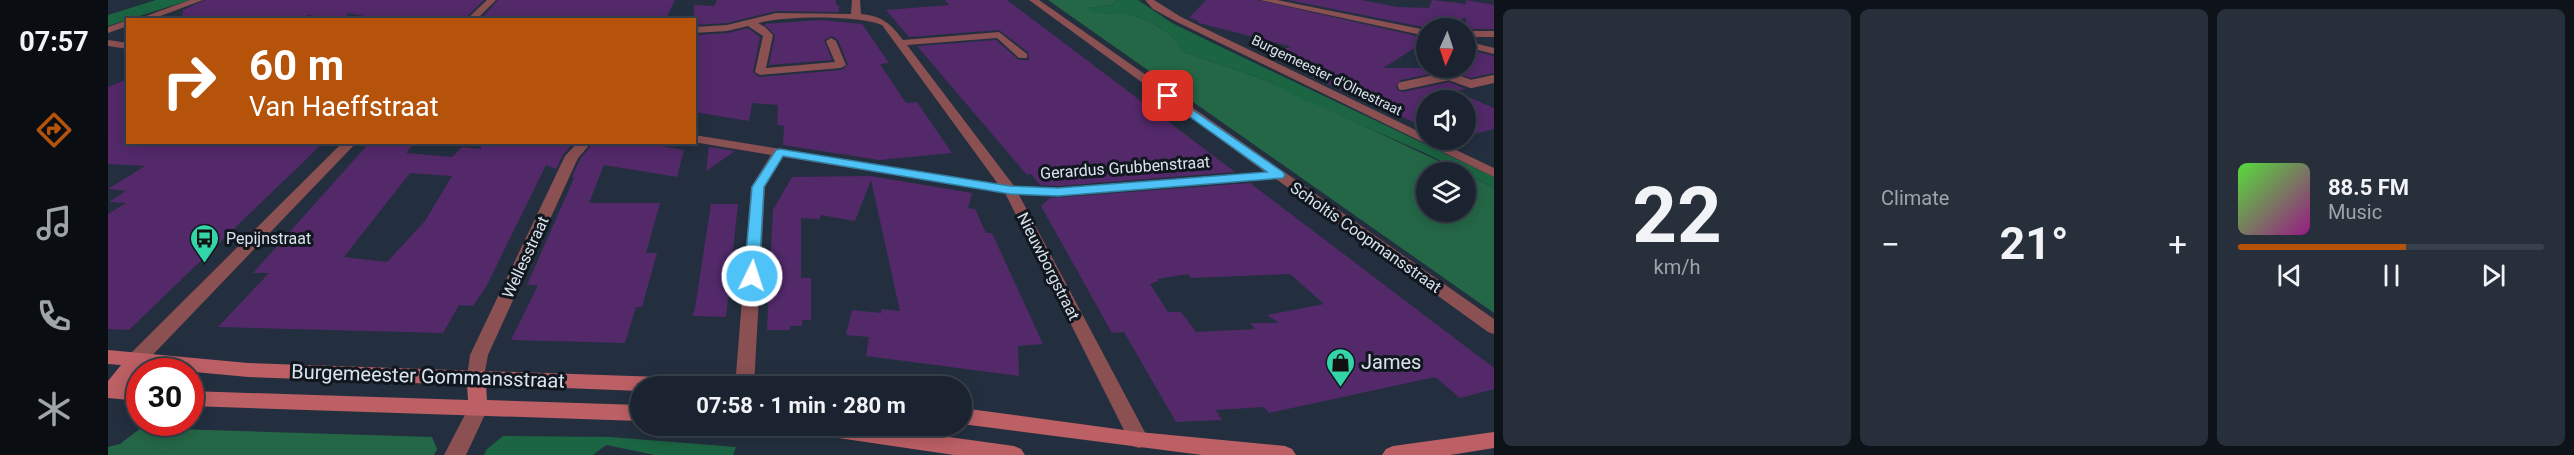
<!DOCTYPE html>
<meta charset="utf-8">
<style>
:root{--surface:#1a232f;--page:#272f3b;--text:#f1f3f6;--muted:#9fa4aa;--line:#38404b;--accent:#b45309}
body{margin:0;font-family:Roboto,sans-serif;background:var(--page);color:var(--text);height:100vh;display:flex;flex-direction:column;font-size:22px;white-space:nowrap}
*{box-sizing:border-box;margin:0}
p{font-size:20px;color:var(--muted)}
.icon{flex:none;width:33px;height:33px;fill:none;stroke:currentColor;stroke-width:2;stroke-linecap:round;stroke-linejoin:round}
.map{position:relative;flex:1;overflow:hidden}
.details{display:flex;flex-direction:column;gap:9px;padding:9px;background:#0e131a;width:1080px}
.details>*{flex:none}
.banner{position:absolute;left:18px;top:18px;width:570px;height:126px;border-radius:0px;box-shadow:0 3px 15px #0003,0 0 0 2px var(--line);background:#b45309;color:#fff;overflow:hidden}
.needle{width:39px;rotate:183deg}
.controls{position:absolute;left:1308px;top:18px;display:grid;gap:12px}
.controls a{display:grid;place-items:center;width:60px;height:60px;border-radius:50%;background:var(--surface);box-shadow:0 3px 15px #0003,0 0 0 2px var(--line);font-size:30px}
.speed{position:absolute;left:18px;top:358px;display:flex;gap:12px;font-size:30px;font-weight:700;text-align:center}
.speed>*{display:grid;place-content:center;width:78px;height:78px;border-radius:50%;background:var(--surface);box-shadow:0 3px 15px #0003,0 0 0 2px var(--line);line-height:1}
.speed .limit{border:9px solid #d22;background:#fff;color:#111}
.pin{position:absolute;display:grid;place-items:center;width:51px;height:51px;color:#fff;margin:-26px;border-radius:12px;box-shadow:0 3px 9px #0006}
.me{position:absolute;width:66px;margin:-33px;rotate:4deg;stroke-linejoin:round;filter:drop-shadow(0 0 4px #0008)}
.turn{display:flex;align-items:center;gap:21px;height:126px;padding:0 24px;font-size:27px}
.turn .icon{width:78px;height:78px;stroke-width:2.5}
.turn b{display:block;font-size:42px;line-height:51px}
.big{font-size:45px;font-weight:700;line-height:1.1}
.details .card{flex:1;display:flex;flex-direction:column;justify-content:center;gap:9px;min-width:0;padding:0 21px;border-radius:9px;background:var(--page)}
.details .dial{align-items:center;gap:0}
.dial b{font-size:78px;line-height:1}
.song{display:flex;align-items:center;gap:18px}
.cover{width:72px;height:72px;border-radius:9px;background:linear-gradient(135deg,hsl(110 70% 55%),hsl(310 70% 35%))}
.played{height:6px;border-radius:3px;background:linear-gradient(90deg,var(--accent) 55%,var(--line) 55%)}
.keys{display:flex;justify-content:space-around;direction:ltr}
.heat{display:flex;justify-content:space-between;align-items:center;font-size:33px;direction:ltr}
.details .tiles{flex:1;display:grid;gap:9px;grid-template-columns:repeat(3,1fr)}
.trip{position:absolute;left:522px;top:376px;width:342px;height:60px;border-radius:30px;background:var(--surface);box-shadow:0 3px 15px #0003,0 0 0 2px var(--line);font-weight:700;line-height:60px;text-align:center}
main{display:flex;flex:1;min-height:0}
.tabs{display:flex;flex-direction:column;width:108px;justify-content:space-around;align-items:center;background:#0a0e13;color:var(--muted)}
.tabs .icon{width:42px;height:42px}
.tabs .current{color:var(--accent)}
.tabs b{font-size:27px;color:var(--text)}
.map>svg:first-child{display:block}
.green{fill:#246746}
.forest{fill:#1b6542}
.building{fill:#53296a;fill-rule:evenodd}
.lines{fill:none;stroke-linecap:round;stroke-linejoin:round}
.lane{stroke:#8a5052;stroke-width:8}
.street{fill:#8a5052;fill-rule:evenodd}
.secondary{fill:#bc6065;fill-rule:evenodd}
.route{fill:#4fc3f7;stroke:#337fa1;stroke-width:1.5}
.labels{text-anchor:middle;stroke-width:6;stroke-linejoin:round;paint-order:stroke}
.far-street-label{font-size:14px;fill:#dae2ec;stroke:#11171e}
.street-label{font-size:16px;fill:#dae2ec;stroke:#11171e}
.poi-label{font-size:16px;fill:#dae2ec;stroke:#11171e;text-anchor:start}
.near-poi-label{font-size:20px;fill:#dae2ec;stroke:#11171e;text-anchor:start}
.near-street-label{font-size:20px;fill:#dae2ec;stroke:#11171e}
</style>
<main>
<nav class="tabs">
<b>07:57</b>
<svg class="icon current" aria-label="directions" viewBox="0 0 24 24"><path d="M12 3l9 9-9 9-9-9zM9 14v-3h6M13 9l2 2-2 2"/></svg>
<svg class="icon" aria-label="music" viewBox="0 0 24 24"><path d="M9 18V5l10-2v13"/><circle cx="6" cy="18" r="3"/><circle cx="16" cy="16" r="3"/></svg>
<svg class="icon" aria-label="phone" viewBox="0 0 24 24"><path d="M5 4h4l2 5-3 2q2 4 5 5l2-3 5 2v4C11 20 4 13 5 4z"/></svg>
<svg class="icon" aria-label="climate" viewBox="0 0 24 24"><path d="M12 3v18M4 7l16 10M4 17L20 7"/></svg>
</nav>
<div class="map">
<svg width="1386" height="455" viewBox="0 0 1386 455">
<rect width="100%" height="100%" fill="#232f3f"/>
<!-- green -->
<path class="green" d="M940,0H1009L1004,5L980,8C995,17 1014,11 1030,17C1037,19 1058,30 1063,36C1069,42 1070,47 1078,53L1160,81L1354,172H1318V212H1358V174L1386,188V313Z
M33,428L324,437L329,449L326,455H0V447L12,444Z"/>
<!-- forest -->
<path class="forest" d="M48,0H82L0,26V15Z
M1009,0H1030L1064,23L1107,44L1386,177V188L1317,153L1190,97L1160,81L1078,53C1070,47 1068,42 1063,36C1058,30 1037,19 1030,17C1014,12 992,17 979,8L1004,5Z
M395,436L502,437L628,447L625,455H547L498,445L485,455H376L378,450Z"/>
<!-- building -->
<path class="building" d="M97,0H376L356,20H280L239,13L240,20L199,15V20H74L75,10Z
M390,0H567L557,20H372Z
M609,0H728V5H731V12L668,11L619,23L586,25V5L606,6Z
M837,0H899L1127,172L950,186L932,185L923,174L919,175L809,46L888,40L911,60H921L920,52L891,30L801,37L778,10L841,5Z
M1098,0H1150L1318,38V41L1275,68H1358V49L1386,56V73L1363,78L1340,70L1293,80L1288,87L1290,90L1295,92L1341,82L1358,89L1346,91L1386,108V129L1358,136V100H1318V128L1244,93L1241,94L1155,52L1184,47L1091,23L1089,22L1091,21L1081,18Z
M1180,0H1253L1289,7L1321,8L1324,0L1358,4V0L1386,5V29H1358V17L1339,28H1320Z
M712,20L754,24L781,63L772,64L798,103L809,102L844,153L771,160L675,145L676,126L669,125L670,105L644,103L641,121L586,112V35L620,33L640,28L652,37L645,72L651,77L734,70L740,64L730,40L724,36L716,40L724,60L661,65L667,35L656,24Z
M20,79V142H216L21,330L0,329V214L18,203L1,202L18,191L0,189L37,166L0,164V87Z
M262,142H307L298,153L344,157L354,147L373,149V142H466L455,155L448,169L438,165L379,285L365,306L351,305L335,333L110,327L161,273H145ZM302,173L344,176L317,221L279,262L236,257Z
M486,142H531L576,150L569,177L496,165L481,203H552L538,253H549L534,307H528L517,343L403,340L430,285H419L466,178L464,177L472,159Z
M601,147L627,151L598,171Z
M762,176L864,193L860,208L867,209L878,233H884L935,344L910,346L911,376L758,356L761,337L738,335L744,310L773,313V309L792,311L763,180L747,221L713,215L711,219L693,218V278H703V320H694V326H682V330H659L665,210L684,177Z
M1142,183L1386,368V389L1352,398L1327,377L1161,413L1156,407L1108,410L1114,420L1068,422L1016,332L1004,333L933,206L942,198ZM1080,274L1083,278L1182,274L1216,304L1159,315L1171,323H1142L1147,329L1088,332L1073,312H1060L1042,284L1050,281L1049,279Z
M603,204H630L618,317L584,316L587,308Z"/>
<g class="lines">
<!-- lane -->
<path class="lane" d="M1294,86L1341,76L1363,84L1386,79"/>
<!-- street -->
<path class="street" d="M82,0H95L42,20H27Z
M379,0H388L368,20H358Z
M744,0H752L753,14C774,16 782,23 795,40L891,32L919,54V58H911L889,38L799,45L906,186L950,188L1157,172L921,0H931L1386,319V334L1380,332L1168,179L950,196L911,195L1041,440L1038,446L1031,448L1024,446L897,193L675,157L657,187L646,386L627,387L643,187L663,155L585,142L586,135L890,184L774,25C747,15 678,16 650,23L657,27L665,35L658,68L727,62L718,41L723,38L728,41L738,65L733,68L652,75L647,72L655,36L640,26L619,31L586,33V27L619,25L668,13L743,14Z
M1037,0H1046L1073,17L1318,135V140H1327L1386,168V177L1067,21L1045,9Z
M1152,0H1169L1318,30V36Z
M20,20V26L0,33V27Z
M1358,31H1386V37H1358Z
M0,40L20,43V49L0,46Z
M1358,41L1386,48V54L1358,47Z
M235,142H249L35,365L28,367L21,365L19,360L21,355Z
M470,142H484L470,158L380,355L375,382L368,384L361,382L359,377L362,355L457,156Z
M370,400L377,403L380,408L358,455H336L363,403Z"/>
<!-- secondary -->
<path class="secondary" d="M0,350L140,363L640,380L647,382L650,387H532V391L378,385L379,400L532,405V421L82,406V391L360,400L359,385L140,377L33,367L18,385L32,387V401L0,398V381L13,365L0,364Z
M854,408L1031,432L1177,446L1184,449L1188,455H1094L854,424Z
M693,426H761L906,446L913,449L917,455H846L703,434L696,432Z
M1386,432V448L1342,455H1274L1278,449L1285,446Z"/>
</g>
<!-- route -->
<path class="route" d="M1060,93L1175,172L1177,175L1175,178L950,196L902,194L675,156L656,187L651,276L644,280L636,276L644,187L668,150L672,149L902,186L950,188L1159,172L1057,99V94Z"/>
<!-- icons -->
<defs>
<symbol id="bus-pin" viewBox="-11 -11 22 30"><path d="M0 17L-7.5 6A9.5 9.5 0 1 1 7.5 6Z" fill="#33d4a8" stroke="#11171e"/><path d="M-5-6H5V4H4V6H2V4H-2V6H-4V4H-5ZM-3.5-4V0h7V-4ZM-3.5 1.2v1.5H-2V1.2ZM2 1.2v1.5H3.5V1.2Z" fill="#111"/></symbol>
<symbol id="shop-pin" viewBox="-11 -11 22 30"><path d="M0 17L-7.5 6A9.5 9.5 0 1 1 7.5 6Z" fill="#33d4a8" stroke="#11171e"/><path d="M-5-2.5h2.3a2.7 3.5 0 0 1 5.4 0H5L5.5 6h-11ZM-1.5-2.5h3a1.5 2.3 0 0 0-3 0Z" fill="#111"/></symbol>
</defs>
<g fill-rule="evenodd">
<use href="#bus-pin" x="80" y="222" width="33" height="45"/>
<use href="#shop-pin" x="1216" y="346" width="33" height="45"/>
</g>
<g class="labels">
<!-- far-street labels -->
<g class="far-street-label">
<text transform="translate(1219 75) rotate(26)" y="5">Burgemeester d'Olnestraat</text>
</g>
<!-- street labels -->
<g class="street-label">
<text transform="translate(1017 167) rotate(-4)" y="6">Gerardus Grubbenstraat</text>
<text transform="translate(1258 237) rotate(35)" y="6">Scholtis Coopmansstraat</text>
<text transform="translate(417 257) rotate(-65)" y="6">Wellesstraat</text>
<text transform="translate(941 266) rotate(63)" y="6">Nieuwborgstraat</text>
</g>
<!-- poi labels -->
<g class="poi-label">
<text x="118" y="244">Pepijnstraat</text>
</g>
<!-- near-poi labels -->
<g class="near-poi-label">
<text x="1253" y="369">James</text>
</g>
<!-- near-street labels -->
<g class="near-street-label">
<text transform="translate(320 376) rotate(2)" y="7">Burgemeester Gommansstraat</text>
</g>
</g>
</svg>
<div class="controls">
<a><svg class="needle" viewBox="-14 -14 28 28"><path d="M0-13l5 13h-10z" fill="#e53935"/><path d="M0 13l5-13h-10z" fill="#9fa4aa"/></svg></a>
<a><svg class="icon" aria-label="sound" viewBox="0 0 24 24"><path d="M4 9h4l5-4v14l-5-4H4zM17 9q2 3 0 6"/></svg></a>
<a><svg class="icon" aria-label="layers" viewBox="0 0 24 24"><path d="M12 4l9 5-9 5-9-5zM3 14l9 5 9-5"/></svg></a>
</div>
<div class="speed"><div class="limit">30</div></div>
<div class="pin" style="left:1060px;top:96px;background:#d93025"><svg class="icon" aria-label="arrive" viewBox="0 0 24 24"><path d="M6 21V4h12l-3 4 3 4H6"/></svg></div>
<svg class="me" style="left:644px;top:276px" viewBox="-20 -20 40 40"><circle r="17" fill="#4fc3f7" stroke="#fff" stroke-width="3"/><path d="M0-11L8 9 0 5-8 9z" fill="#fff"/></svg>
<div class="trip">07:58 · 1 min · 280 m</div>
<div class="banner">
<div class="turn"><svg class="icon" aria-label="right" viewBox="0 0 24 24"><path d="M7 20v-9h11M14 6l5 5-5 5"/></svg><div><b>60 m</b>Van Haeffstraat</div></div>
</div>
</div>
<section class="details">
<div class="tiles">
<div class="card dial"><b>22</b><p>km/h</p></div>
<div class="card"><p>Climate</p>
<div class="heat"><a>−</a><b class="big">21°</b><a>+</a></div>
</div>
<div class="card">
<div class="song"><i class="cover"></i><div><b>88.5 FM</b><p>Music</p></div></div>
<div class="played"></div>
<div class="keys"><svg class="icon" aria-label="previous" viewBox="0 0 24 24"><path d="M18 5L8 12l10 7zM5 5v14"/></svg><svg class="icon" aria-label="pause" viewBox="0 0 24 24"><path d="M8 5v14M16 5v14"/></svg><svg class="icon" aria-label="next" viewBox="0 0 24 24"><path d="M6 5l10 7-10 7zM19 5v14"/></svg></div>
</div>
</div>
</section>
</main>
